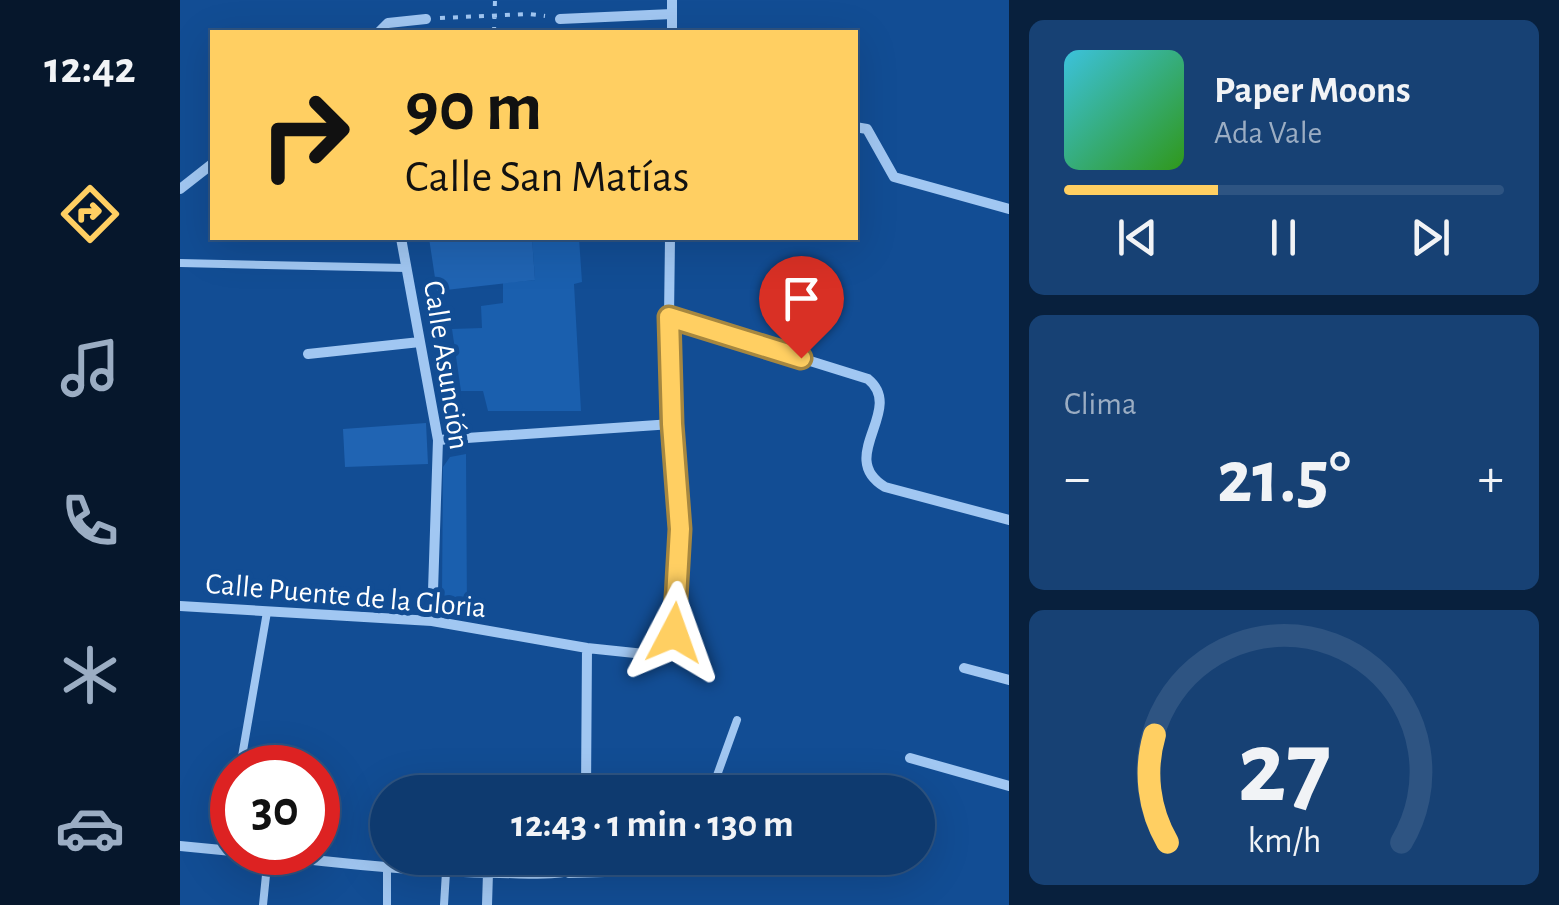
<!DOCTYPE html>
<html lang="es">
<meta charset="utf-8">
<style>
:root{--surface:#0e3a6f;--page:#174174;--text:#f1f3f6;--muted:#9badc3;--line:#2e5482;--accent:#ffcf62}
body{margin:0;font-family:"Alegreya Sans",sans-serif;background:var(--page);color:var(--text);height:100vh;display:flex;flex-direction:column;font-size:38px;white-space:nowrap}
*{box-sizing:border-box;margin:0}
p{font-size:32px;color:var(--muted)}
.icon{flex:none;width:55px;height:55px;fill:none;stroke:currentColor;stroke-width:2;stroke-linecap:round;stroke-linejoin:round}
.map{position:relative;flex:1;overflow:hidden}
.details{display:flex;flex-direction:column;gap:20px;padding:20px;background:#08203d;width:550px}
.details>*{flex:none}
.top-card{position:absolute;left:30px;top:30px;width:648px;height:210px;border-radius:0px;box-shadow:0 10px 40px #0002,0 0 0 2px var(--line);background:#ffcf62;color:#111;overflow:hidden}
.speed{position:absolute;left:30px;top:745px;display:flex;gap:20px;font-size:50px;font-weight:700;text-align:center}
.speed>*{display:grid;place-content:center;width:130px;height:130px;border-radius:50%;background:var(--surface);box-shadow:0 10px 40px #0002,0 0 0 2px var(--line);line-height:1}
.speed .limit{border:15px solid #d22;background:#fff;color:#111}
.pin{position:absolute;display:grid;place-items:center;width:85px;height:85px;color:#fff;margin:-102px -42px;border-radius:50% 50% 50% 0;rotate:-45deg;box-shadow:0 0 10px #0007}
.pin .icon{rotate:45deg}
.me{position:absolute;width:110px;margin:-55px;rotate:4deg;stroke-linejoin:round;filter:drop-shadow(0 0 8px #0008)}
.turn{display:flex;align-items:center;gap:35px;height:210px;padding:0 30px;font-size:45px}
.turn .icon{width:130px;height:130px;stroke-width:2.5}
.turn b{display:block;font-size:70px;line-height:85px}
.big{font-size:75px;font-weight:700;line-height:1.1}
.details .card{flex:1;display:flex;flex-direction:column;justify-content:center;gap:15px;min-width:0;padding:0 35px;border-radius:15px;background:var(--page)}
.details .dial{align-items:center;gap:0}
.dial svg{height:260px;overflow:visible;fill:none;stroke:var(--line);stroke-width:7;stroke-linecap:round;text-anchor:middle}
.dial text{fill:var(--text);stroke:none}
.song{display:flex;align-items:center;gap:30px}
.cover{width:120px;height:120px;border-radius:15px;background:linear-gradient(135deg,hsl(190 70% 55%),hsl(110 70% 35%))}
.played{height:10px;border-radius:5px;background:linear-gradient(90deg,var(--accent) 35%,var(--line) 35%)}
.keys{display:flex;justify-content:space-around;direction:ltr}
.heat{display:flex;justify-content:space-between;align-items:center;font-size:55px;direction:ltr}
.trip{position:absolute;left:190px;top:775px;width:565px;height:100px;border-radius:50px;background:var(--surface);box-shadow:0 10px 40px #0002,0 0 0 2px var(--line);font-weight:700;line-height:100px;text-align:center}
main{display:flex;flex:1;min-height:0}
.tabs{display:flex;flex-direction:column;width:180px;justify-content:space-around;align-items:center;background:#06172c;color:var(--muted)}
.tabs .icon{width:70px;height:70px}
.tabs .active{color:var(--accent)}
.tabs b{font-size:45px;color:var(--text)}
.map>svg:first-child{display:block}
.green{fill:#1a5fae}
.building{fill:#2064b3}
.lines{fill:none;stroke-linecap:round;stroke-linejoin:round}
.path{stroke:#a1c7f2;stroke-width:4;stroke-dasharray:5 8;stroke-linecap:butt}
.lane{stroke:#a1c7f2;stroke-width:8}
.street{stroke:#a1c7f2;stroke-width:10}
.route-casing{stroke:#a68740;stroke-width:25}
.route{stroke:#ffcf62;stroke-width:18}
.labels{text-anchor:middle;stroke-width:10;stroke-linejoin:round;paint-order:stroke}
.street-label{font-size:30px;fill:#fff;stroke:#124d94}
</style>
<main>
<nav class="tabs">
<b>12:42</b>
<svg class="icon active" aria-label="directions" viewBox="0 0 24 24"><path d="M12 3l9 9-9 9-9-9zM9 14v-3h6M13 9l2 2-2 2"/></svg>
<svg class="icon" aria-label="music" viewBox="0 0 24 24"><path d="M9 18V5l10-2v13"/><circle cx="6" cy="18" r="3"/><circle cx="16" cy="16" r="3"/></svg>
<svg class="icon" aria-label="phone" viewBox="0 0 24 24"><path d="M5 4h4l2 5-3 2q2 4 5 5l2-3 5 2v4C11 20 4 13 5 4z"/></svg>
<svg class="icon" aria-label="climate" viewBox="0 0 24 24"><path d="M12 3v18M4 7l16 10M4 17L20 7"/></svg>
<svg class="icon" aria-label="car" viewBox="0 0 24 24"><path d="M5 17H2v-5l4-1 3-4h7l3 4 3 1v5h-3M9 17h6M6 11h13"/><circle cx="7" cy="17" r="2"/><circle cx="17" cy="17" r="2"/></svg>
</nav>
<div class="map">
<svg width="829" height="905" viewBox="0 0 829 905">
<rect width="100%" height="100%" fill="#124d94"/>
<!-- green -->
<path class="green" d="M352,238H399L402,282L394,284L401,411H308L303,391H281L272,329L302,328L301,306L323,303V283L355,280Z
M286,454L287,614L284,615L275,612L262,596L263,467L270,457Z"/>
<!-- building -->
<path class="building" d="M249,238H352L355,280L257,291Z
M246,423L248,464L165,467L163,429Z"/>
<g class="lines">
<!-- path -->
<path class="path" d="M260,18L349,14L365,16
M314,32L315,0"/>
<!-- lane -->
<path class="lane" d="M0,263L227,268
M60,768L87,612
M531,792L557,720
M46,850L52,812
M207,869V905
M389,874L460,872L485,858
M83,905L88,855
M264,905L266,872"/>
<!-- street -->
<path class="street" d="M492,0V32
M380,19L492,14
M199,32L208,23L246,19
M675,127L687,129L714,177L829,209
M0,189L32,164
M221,238L258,440L252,621
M489,317L688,379C726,410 655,457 705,487L829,520
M128,354L240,342
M258,440L492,424
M0,606L252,621L407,648L474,655L489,648L494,633L500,529L492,424L489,317L490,238
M784,668L829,680
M730,758L829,786
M406,792L407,648
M0,846L52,851
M67,852C151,863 235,872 320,873C348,873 376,877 403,867L404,858
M307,905L308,873"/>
</g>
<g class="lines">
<defs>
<path id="route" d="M494,633L500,529L492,424L489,317L621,358"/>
</defs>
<!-- route casing -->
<use href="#route" class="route-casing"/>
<!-- route -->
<use href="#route" class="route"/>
</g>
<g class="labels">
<!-- street labels -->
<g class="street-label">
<text transform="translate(267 365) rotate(81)" y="10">Calle Asunción</text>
<text transform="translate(166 595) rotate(5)" y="10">Calle Puente de la Gloria</text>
</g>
</g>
</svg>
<div class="speed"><div class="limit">30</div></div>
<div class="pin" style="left:621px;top:358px;background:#d93025"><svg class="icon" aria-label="arrive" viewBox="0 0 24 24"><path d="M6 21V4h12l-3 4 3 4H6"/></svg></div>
<svg class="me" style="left:494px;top:633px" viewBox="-20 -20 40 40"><path d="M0-17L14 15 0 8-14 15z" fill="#ffcf62" stroke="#fff" stroke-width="4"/></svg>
<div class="trip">12:43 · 1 min · 130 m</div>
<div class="top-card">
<div class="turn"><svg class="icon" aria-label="right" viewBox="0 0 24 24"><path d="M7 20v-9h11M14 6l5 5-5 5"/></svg><div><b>90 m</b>Calle San Matías</div></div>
</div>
</div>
<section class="details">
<div class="card">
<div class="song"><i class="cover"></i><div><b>Paper Moons</b><p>Ada Vale</p></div></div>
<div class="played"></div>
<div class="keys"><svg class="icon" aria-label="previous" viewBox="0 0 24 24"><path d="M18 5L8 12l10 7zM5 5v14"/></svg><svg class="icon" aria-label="pause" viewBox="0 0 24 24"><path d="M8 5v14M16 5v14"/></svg><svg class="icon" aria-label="next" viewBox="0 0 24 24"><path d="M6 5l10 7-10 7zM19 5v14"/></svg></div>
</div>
<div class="card"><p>Clima</p>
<div class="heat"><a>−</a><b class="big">21.5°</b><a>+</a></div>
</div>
<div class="card dial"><svg viewBox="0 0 100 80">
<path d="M14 69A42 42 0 1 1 86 69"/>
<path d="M14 69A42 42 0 0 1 10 36" stroke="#ffcf62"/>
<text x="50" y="56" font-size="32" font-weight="700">27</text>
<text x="50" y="72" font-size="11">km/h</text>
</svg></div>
</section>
</main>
